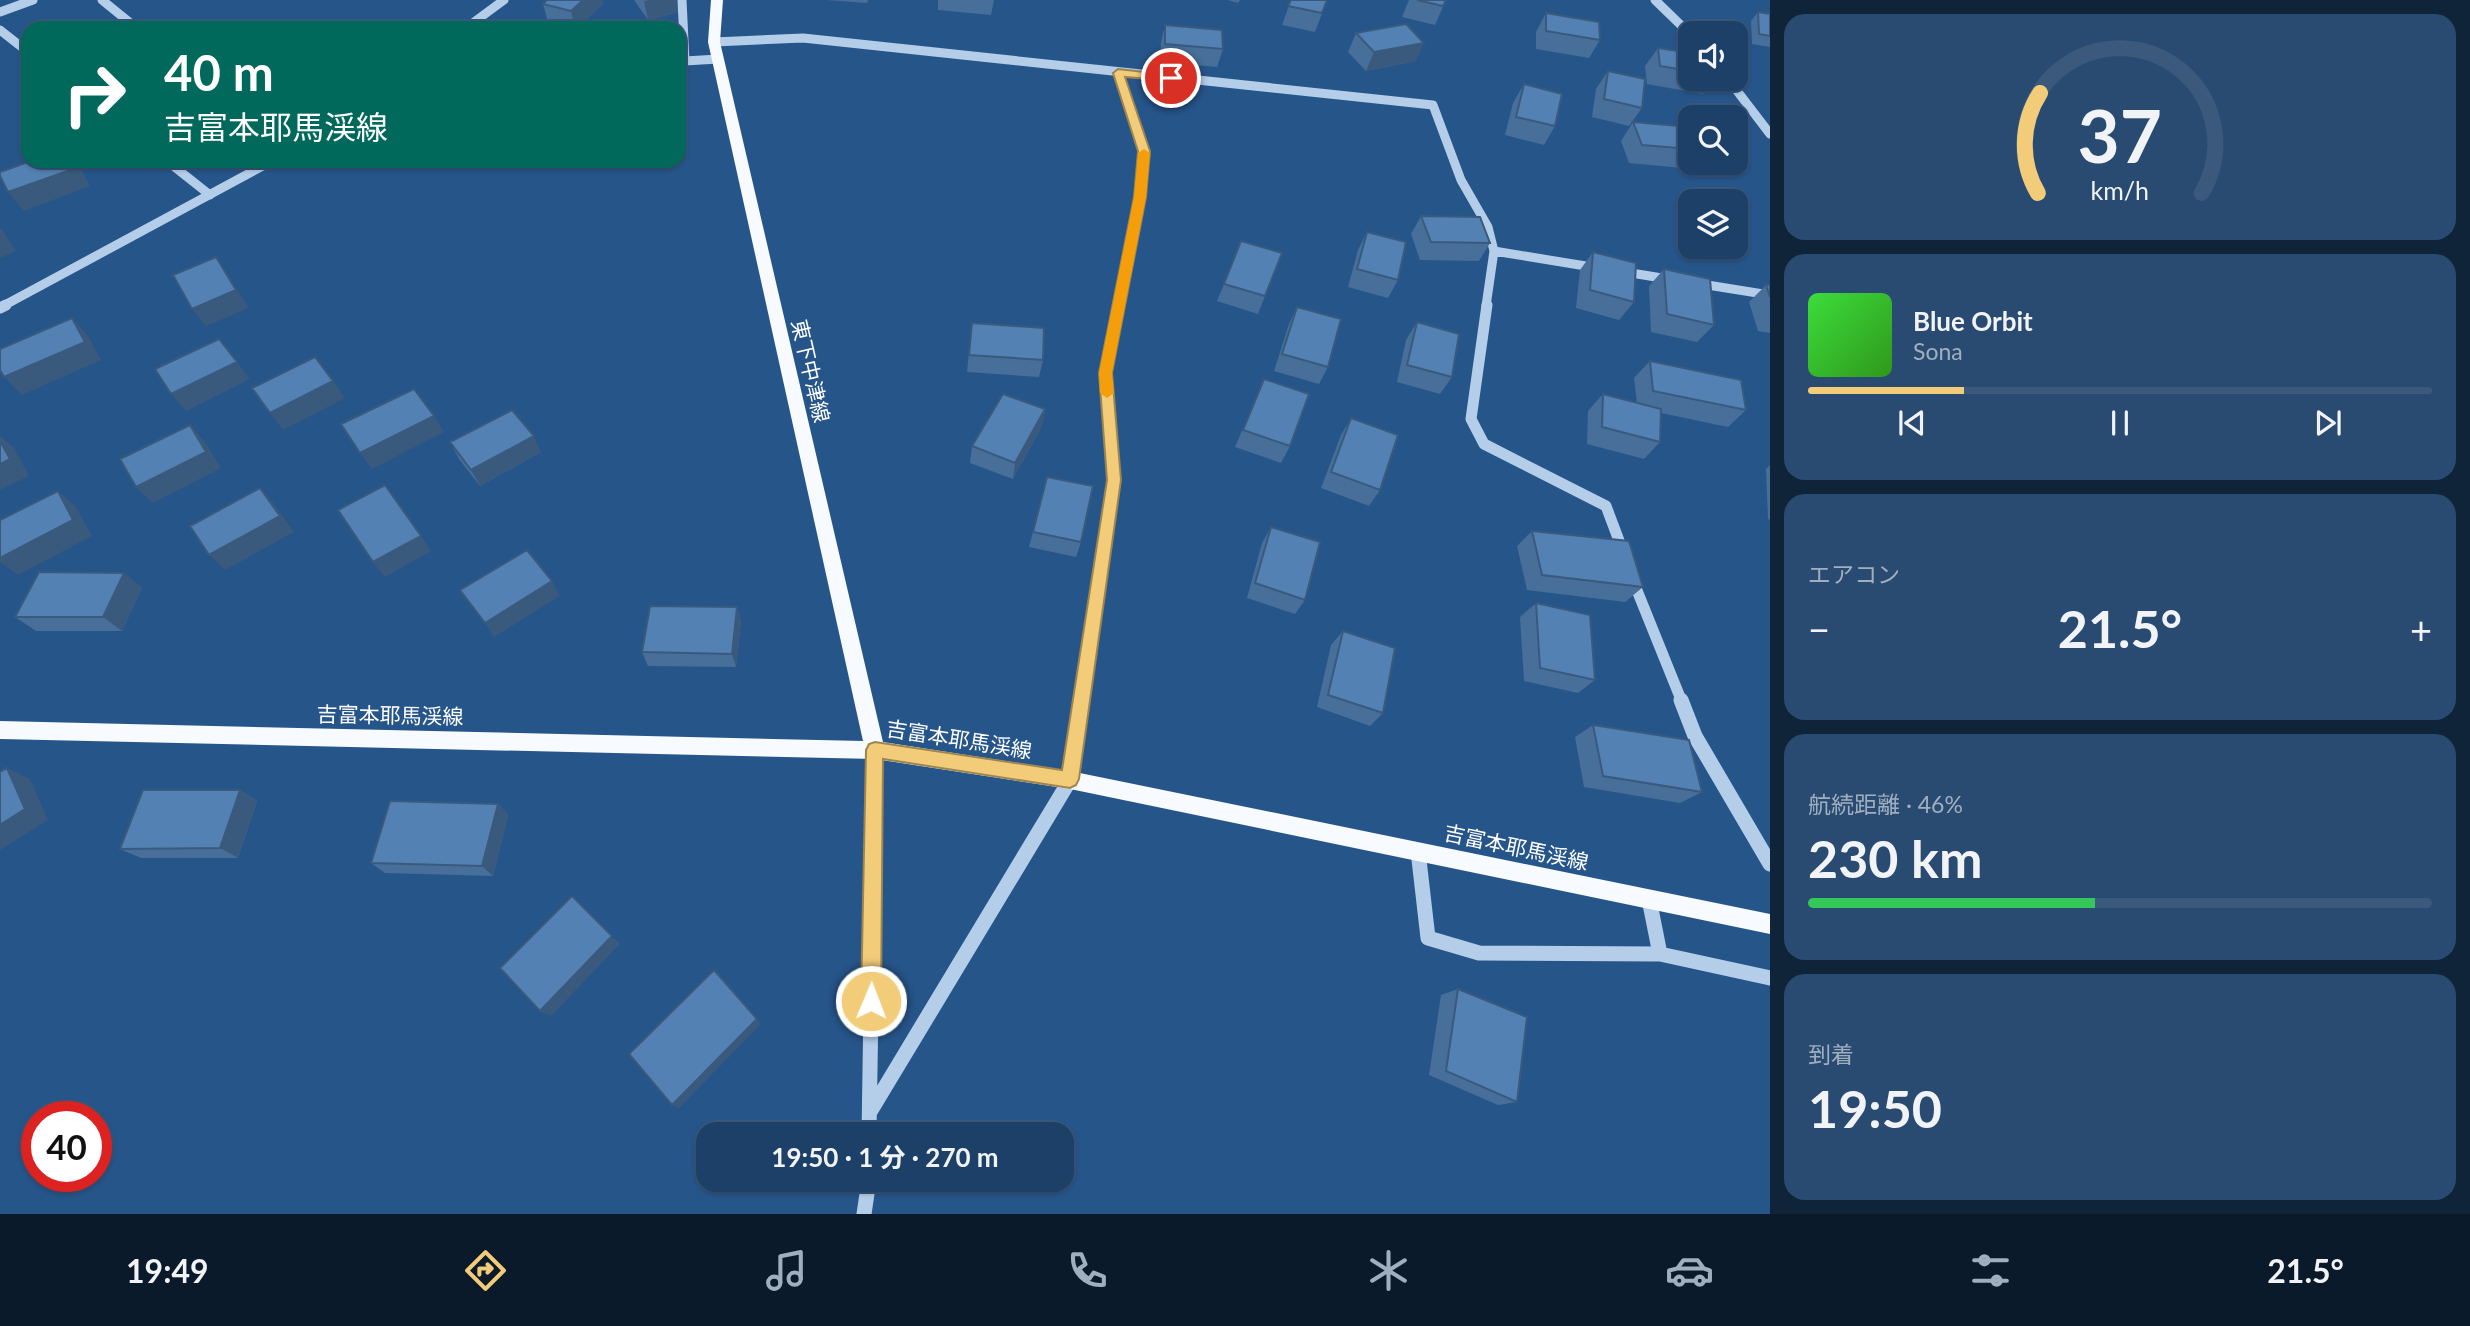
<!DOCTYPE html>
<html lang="ja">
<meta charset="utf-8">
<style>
:root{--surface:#1c4068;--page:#294b71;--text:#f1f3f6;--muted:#a0afc0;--line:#3a597c;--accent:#f2cc79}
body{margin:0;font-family:Lato,"Noto Sans JP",sans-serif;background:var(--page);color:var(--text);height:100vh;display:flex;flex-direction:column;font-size:26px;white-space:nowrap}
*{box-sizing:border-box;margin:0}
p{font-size:23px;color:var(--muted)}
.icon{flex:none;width:38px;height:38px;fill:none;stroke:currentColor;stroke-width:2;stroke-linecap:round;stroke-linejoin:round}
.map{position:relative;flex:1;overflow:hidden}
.drawer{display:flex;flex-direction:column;gap:14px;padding:14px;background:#0f2339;width:700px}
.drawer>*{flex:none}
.top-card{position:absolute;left:21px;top:21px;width:665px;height:147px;border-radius:21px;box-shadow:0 2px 5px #0004,0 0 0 2px var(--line);background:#00695c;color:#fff;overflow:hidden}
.controls{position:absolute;left:1678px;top:21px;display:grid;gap:14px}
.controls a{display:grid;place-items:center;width:70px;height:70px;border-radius:14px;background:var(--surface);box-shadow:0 2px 5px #0004,0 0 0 2px var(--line);font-size:35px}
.speed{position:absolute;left:21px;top:1101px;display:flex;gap:14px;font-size:35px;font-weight:700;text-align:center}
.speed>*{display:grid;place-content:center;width:91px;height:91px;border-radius:50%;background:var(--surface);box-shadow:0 2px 5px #0004,0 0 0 2px var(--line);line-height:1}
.speed .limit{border:10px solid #d22;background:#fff;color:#111}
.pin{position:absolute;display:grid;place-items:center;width:60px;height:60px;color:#fff;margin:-30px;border:4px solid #fff;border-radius:50%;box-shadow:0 2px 7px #0007}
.me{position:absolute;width:77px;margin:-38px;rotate:1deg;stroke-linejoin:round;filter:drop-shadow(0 0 5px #0008)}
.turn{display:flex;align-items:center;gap:24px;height:147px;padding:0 28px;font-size:32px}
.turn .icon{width:91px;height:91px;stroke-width:2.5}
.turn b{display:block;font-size:49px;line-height:60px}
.big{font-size:52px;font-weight:700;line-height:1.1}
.drawer .card{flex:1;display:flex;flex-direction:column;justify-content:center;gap:10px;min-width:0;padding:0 24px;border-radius:21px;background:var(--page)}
.drawer .dial{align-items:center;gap:0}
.dial svg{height:182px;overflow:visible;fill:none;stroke:var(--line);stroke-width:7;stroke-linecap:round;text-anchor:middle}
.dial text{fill:var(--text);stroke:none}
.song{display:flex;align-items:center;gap:21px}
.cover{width:84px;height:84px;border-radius:10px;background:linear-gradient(135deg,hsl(120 70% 55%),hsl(110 70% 35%))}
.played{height:7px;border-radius:4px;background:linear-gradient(90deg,var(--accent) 25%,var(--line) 25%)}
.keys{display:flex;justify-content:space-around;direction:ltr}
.heat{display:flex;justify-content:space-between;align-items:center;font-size:38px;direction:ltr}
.charge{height:10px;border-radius:5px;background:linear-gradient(90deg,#34c759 46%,var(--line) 0)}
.trip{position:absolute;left:696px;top:1122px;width:378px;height:70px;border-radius:21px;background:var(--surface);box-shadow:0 2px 5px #0004,0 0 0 2px var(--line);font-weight:700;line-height:70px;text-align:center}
.tabs{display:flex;height:112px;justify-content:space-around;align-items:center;background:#0b1a2a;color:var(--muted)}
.tabs .icon{width:49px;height:49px}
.tabs .active{color:var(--accent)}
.tabs b{font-size:32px;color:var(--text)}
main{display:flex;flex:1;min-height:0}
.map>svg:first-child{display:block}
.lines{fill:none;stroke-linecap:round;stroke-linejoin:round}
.minor-far2{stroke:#b4ceea;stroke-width:9}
.minor-far1{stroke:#b4ceea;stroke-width:11}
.minor{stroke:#b4ceea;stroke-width:15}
.major{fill:#f7fafe;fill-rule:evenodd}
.wall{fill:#476f9a}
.shaded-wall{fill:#3a5a7d}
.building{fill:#5381b3;stroke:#3a5a7d;stroke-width:2}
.route{fill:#f2cc79;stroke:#9d854f;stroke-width:2}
.slow{fill:#f59e0b}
.labels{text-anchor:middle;stroke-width:7;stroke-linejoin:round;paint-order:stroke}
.street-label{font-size:21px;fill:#fff;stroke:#26558a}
</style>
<main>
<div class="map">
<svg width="1770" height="1214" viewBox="0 0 1770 1214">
<rect width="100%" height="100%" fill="#26558a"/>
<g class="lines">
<!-- minor-far2 -->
<path class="minor-far2" d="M102,0L134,26
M682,0L685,61L718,59
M1655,0L1690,34
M0,12L33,0
M466,28L504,0
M0,30L28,52
M714,42L803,38L1433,105L1461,180L1488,227L1494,251L1486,306
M1118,73L1144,151L1140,197L1119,306
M1728,79L1770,134
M167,161L210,195
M1494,251L1598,268
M1619,271L1674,280
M1695,283L1770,295
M3,306L272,161"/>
<!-- minor-far1 -->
<path class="minor-far1" d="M1487,305L1471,419L1484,444L1606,506L1624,554
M0,308L6,305
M1632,578L1682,702
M1081,702L1114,480L1106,373L1119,305"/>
<!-- minor -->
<path class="minor" d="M1681,700L1695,736L1770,864
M1418,851L1428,938L1479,953L1660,954L1770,978
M1649,899L1660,954
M870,1112L1070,780L1082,700
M869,1134L875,750
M864,1214L869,1180"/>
<!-- major -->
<path class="major" d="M711,0H723L720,42L883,742L1070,771L1770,914V934L1070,789L875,759L0,739V721L863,741L708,42Z"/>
</g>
<!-- wall -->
<path class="wall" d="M547,0H602L603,4L577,28H570L548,22L543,4Z
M634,0H676L678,12L648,20Z
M827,0H868L867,3Z
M938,0H994L991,15L938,10Z
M1227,0H1240L1238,3Z
M1291,0H1327L1315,32L1282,25Z
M1409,0H1446L1435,25L1402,17Z
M1758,12L1770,14V47L1752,44L1751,21Z
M1546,13L1600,40L1589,58L1536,49V32Z
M1165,25L1223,49L1217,67L1160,62L1161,43Z
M1356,33L1416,61L1366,71L1348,52Z
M1658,48L1690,53V79H1714L1703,94L1647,84L1645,66Z
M1608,71L1642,108L1629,126L1592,117L1596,89Z
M1524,84L1555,126L1544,145L1505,135L1513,103Z
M1633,122L1690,127V163H1699L1694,169L1629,163L1621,141Z
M1421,216L1490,243L1479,261L1420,260L1411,234Z
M1367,232L1398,280L1388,298L1348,287L1358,250Z
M1593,252L1634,302L1619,320L1576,308L1580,270Z
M1664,269L1714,325L1697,342L1651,332L1649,286Z
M1224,284L1265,296L1258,314L1217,301Z
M1766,285H1770V333L1758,331L1749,302Z
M1297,307L1328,367L1319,384L1274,371L1289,324Z
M1417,322L1452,377L1440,394L1397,382L1406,340Z
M972,323L1043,360L1039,377L967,372Z
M1650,361L1746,410L1728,427L1661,413L1660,442L1644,459L1587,444L1588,411L1603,394L1637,403L1634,378Z
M1264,379L1290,446L1281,463L1235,447Z
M1045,409L1042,426L1013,479L970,463L972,446Z
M1351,418L1380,490L1369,506L1321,488L1341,435Z
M450,442L541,452L480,486L459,459Z
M1770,465V520L1768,519L1766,469Z
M1271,527L1305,600L1295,614L1247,598L1262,543Z
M1532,531L1643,587L1625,602L1527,590L1517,546Z
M1033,532L1081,542L1076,557L1029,547Z
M142,587L122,631H36L15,617Z
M1536,603L1595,680L1578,693L1524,681L1520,617Z
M737,607L741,621L736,667L648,666L642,652Z
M1343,631L1383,713L1370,726L1317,707L1331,645Z
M1593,725L1702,792L1680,803L1584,787L1575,737Z
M240,790L257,801L238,858H141L120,849Z
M498,804L508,815L493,876L385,873L371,863Z
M1458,989L1517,1102L1498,1105L1429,1075L1441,995Z"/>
<!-- shaded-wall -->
<path class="shaded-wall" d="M583,0H602L603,4L577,28H575L571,11Z
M650,0H676L678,12L648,20L644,1Z
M1424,43L1416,61L1366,71L1374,52Z
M72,161H75L80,167L90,186L24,211L8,192Z
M0,228L4,232L16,251L0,258Z
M216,257L249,308L206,326L192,309Z
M72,318L88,336L101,360L22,395L4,377Z
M219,339L250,379L186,411L171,394Z
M333,381L345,398L283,430L270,413Z
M1045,409L1042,426L1013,479L1015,463Z
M434,416L444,432L372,469L360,453Z
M190,425L205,442L221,468L153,503L136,487Z
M0,436L15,449L29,476L0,490Z
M534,436L541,452L480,486L471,470Z
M260,488L274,504L294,532L225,570L209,555Z
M58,491L76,507L92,536L18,575L0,562V558Z
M421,536L431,551L385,577L373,562Z
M124,573L142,587L122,631L103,617Z
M552,581L560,596L494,637L485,623Z
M737,607L741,621L736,667L732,654Z
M7,768L30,779L48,820L0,850V825Z
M240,790L257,801L238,858L220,848Z
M498,804L508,815L493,876L482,866Z
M572,896L620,944L551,1016L540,1011Z
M757,1019L761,1024L679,1108L672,1105Z"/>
<!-- building -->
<path class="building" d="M547,0H583L571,11L543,4Z
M1291,0H1327L1322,13L1288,6Z
M1417,0H1446L1443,6Z
M1758,12L1770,14V36L1759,34Z
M1546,13L1599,22L1600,40L1546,31Z
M637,24L650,28H633Z
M1406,24L1424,43L1374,52L1356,33Z
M1165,25L1222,30L1223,49L1165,44Z
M1658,48L1690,53V71L1660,66Z
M1608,71L1645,79L1642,108L1604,99Z
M1524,84L1562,94L1555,126L1516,117Z
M1633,122L1690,127V149L1642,145Z
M31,161H72L76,168L8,192L0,176V172Z
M1421,216L1480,217L1490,243L1431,242Z
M1367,232L1406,242L1398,280L1357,269Z
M1241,241L1282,253L1265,296L1224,284Z
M1593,252L1636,263L1634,302L1590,290Z
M216,257L236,290L192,309L173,275Z
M1664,269L1710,279L1714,325L1667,314Z
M1766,285H1770V297Z
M1297,307L1341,319L1328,367L1282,354Z
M72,318L85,342L4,377L0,370V349Z
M1417,322L1459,334L1452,377L1407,365Z
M972,323L1044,328L1043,360L969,355Z
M219,339L237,362L171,394L155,369Z
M315,357L333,381L270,413L252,388Z
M1650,361L1741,380L1746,410L1653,391Z
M1264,379L1309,394L1290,446L1243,430Z
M414,389L434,416L360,453L341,424Z
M1003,394L1045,409L1015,463L972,446Z
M1603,394L1661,409L1660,442L1602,427Z
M512,410L534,436L471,470L450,442Z
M1351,418L1398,435L1380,490L1331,472Z
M190,425L206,452L136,487L120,459Z
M0,441L10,459L0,464Z
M1047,477L1093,486L1081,542L1033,532Z
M385,485L421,536L373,562L338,510Z
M260,488L280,516L209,555L190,526Z
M58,491L73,520L0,558V520Z
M1271,527L1320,542L1305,600L1255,583Z
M1532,531L1629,541L1643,587L1542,575Z
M527,550L552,581L485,623L460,590Z
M39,572L124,573L103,617H15Z
M1536,603L1590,615L1595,680L1540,668Z
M650,606L737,607L732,654L642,652Z
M1343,631L1395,648L1383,713L1328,695Z
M1593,725L1689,740L1702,792L1603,776Z
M7,768L25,809L0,825V772Z
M143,790H240L220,848L120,849Z
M390,801L498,804L482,866L371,863Z
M572,896L612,936L540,1011L500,968Z
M714,970L757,1019L672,1105L629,1054Z
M1458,989L1527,1017L1517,1102L1446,1071Z"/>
<!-- route -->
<path class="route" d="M1118,69L1171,75L1176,78L1171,81L1125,77L1150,151L1146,197L1112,373L1121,480L1079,779L1076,785L1070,788L883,759L881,1001L878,1008L871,1011L864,1008L861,1001L866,750L869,744L875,742L1062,770L1107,480L1099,373L1134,197L1138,151L1113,73Z"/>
<!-- slow -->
<path class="slow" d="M1144,149L1150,153L1146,197L1112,373L1114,393L1107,398L1100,393L1099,373L1134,197L1138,153Z"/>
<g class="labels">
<!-- street labels -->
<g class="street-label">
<text transform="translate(810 371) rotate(77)" y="7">東下中津線</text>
<text transform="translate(390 716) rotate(1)" y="7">吉富本耶馬渓線</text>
<text transform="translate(959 740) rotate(9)" y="7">吉富本耶馬渓線</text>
<text transform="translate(1516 848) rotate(12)" y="7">吉富本耶馬渓線</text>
</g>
</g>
</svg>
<div class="controls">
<a><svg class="icon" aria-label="sound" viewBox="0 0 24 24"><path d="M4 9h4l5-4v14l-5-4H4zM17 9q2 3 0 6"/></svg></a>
<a><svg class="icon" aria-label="search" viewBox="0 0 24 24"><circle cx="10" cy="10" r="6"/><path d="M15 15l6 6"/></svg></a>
<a><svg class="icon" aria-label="layers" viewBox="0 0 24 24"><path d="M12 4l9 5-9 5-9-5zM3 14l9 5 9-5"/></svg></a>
</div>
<div class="speed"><div class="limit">40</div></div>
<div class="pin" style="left:1171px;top:78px;background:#d93025"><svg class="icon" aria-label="arrive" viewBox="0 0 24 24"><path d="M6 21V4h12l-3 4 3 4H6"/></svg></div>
<svg class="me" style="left:871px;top:1001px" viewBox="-20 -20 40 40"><circle r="17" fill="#f2cc79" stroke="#fff" stroke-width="3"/><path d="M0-11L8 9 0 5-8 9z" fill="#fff"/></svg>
<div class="trip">19:50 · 1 分 · 270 m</div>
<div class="top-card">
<div class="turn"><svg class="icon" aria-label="right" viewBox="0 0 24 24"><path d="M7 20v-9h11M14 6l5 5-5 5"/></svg><div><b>40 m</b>吉富本耶馬渓線</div></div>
</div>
</div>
<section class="drawer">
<div class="card dial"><svg viewBox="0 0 100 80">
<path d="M14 69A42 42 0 1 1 86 69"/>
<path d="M14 69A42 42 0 0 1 15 25" stroke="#f2cc79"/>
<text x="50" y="56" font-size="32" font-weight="700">37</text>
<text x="50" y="72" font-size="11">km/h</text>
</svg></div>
<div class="card">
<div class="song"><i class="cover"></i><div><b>Blue Orbit</b><p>Sona</p></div></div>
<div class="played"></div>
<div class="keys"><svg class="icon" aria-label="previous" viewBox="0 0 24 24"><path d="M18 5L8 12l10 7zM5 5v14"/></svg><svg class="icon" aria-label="pause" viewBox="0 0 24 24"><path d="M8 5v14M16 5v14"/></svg><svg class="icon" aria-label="next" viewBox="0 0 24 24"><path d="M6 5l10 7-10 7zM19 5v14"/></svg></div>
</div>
<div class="card"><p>エアコン</p>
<div class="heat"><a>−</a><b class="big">21.5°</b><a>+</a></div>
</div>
<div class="card"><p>航続距離 · 46%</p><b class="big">230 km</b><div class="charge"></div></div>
<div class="card"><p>到着</p><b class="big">19:50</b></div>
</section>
</main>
<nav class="tabs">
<b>19:49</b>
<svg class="icon active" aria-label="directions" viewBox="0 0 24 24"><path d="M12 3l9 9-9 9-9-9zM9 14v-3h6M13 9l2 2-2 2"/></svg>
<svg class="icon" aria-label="music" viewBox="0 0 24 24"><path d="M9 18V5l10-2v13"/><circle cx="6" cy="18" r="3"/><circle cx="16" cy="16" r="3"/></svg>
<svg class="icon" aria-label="phone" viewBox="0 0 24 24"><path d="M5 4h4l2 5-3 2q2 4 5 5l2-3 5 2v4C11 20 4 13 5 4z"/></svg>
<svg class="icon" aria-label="climate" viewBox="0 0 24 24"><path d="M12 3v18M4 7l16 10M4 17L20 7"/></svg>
<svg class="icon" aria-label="car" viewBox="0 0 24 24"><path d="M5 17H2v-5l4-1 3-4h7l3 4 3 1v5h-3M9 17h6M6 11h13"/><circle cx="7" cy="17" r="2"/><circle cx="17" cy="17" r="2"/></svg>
<svg class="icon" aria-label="filters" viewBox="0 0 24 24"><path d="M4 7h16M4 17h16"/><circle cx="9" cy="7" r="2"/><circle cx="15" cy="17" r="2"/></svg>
<b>21.5°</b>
</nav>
